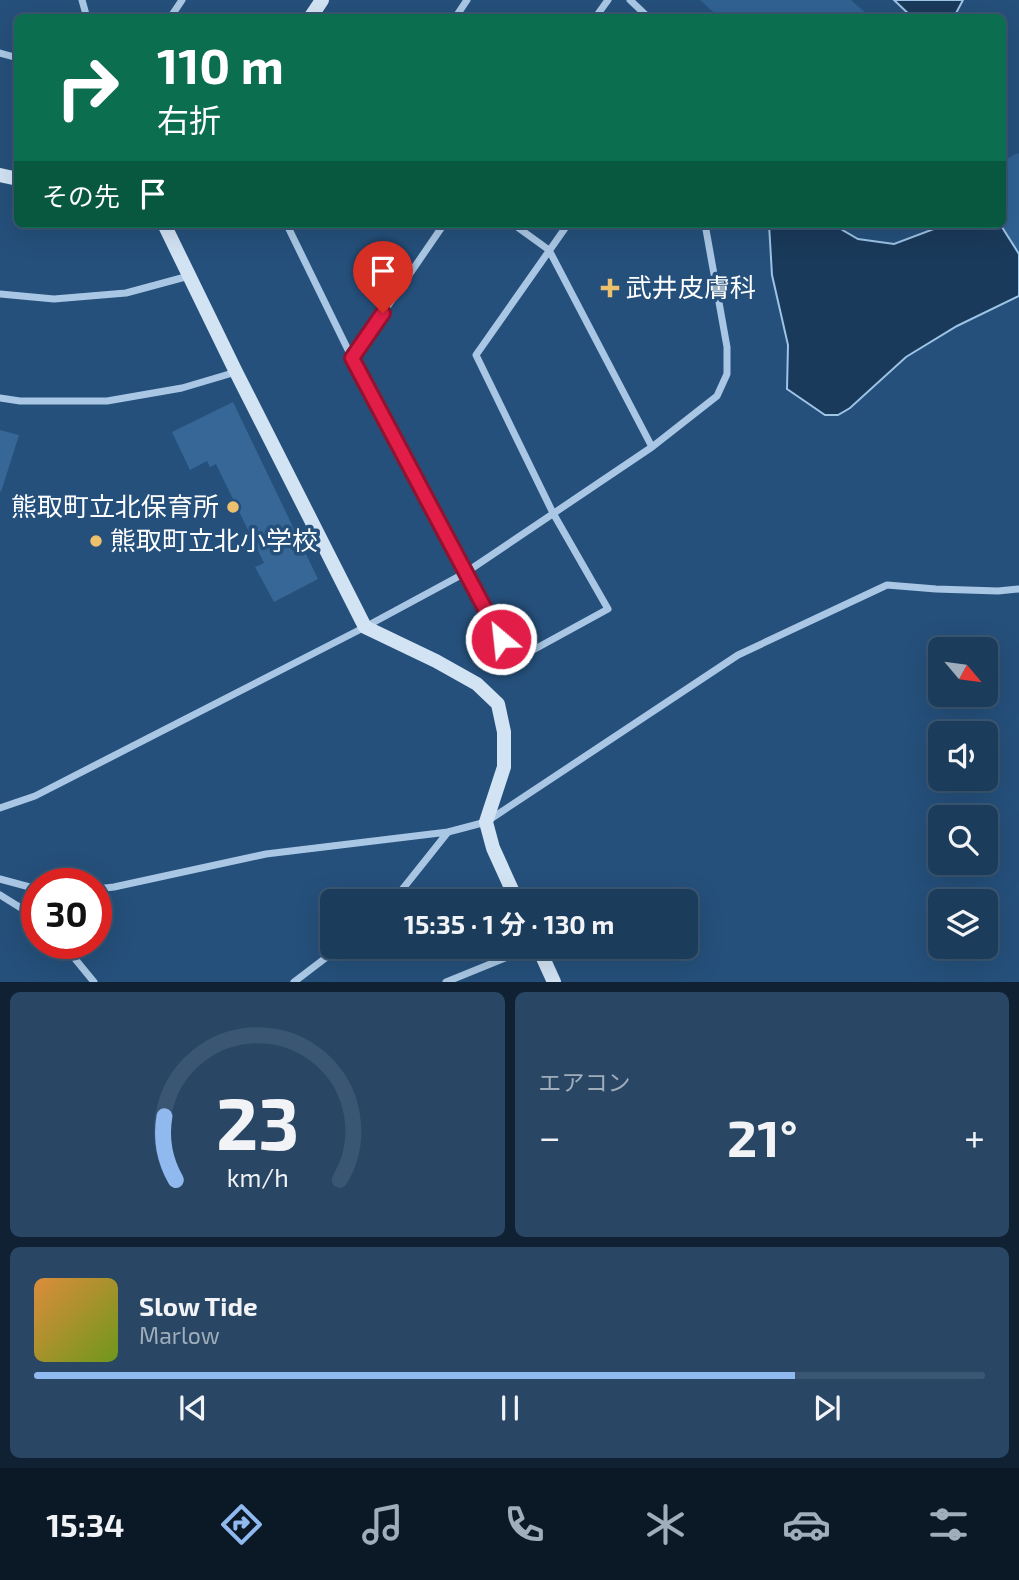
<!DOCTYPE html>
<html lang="ja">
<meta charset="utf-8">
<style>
:root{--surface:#1c3c5c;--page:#294765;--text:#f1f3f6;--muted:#a0adbb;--line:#3a5672;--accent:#90b9f0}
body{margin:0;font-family:"Exo 2","Noto Sans JP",sans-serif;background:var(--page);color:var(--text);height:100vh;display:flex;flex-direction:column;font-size:26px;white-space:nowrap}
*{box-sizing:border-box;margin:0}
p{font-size:23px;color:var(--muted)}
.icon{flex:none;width:38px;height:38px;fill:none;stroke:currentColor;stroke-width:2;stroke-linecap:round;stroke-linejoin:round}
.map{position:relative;height:982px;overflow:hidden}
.panel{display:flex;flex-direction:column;gap:10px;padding:10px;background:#0f2133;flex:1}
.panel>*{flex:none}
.top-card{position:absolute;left:14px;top:14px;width:992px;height:214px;border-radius:10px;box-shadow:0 7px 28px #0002,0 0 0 2px var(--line);background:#0b6e4f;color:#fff;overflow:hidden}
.needle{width:46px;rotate:119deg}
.buttons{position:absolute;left:928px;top:637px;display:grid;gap:14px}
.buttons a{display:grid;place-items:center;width:70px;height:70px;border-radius:10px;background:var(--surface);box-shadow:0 7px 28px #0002,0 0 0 2px var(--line);font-size:35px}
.speed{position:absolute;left:21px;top:868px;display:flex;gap:14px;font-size:35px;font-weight:700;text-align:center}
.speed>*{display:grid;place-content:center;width:91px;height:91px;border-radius:50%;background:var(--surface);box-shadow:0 7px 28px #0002,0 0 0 2px var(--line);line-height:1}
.speed .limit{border:10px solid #d22;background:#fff;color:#111}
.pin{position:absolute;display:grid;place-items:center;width:60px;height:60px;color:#fff;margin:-72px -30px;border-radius:50% 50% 50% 0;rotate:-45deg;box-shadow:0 0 7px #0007}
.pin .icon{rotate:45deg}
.me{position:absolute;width:77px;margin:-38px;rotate:332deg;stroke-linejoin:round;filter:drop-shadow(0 0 5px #0008)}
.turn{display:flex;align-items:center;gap:24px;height:147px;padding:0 28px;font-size:32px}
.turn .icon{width:91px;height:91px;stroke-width:2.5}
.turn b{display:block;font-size:49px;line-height:60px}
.then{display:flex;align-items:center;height:66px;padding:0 28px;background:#0003;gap:14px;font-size:26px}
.big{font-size:52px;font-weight:700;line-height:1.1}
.panel .widget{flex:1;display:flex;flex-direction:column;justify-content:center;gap:10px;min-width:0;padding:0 24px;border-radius:10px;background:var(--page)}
.panel .dial{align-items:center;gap:0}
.dial svg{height:182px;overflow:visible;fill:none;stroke:var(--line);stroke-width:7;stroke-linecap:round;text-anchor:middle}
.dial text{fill:var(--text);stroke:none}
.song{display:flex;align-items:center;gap:21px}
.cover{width:84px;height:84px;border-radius:10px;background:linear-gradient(135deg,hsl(30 70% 55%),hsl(80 70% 35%))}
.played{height:7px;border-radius:4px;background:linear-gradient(90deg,var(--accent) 80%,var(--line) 80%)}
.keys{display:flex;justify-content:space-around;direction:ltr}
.heat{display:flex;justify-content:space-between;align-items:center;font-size:38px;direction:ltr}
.panel .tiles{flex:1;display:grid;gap:10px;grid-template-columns:1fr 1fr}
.widget:last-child{grid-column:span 2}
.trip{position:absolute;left:320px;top:889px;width:378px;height:70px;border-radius:10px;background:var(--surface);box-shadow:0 7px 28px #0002,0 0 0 2px var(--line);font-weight:700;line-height:70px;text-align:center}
.tabs{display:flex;height:112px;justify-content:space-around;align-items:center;background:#0b1825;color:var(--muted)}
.tabs .icon{width:49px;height:49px}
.tabs .current{color:var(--accent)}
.tabs b{font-size:32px;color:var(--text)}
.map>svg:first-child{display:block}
.green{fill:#306292}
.water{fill:#1a3a5b;stroke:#9dc3e5;stroke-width:2}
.building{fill:#366797}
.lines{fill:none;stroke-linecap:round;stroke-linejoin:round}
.street{stroke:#a9c7e4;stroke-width:7}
.secondary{stroke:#d2e3f4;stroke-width:14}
.route-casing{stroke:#92132f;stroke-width:18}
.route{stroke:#e11d48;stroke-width:12}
.poi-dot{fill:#edc06e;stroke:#25507b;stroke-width:2.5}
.labels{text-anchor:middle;stroke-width:7;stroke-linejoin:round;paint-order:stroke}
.poi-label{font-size:26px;fill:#fff;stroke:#25507b;text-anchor:start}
</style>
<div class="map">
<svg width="1019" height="982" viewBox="0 0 1019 982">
<rect width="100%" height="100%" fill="#25507b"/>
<!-- green -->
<path class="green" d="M700,0H851L870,17H719Z
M1017,153L1019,154V254L1000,224H1003V161Z"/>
<!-- water -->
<path class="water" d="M894,0H963L954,17L913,18Z
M769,224H832L858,239L894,244L947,224H1000L1019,254V296L957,326L906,357L850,408L838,415H825L787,389L788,345L772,275Z"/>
<!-- building -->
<path class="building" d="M233,402L318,579L274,602L255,567L264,563L216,464L210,467L207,461L190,470L172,432Z
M0,430L19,435L1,492L0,491Z"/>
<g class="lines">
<!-- street -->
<path class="street" d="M82,0L87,18
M630,0L649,18
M170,18L182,0
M455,18L467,0
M595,18L608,0
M0,53L18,58
M288,224L287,225L352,358L513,661L608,609L553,513L476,355L568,224
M513,224L549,250L652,447
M0,294L54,299L126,293L189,276
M352,358L444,224
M0,398L20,401H107L182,388L236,372
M0,808L35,796L365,627L465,573L652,447L717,396L727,374V347L705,224
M0,879L37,889
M96,889L114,887L266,854L448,832L486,822L738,655L887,585L936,589L998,591L1019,589
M0,895L37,918
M393,901L448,832
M62,943L94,982
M294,982L340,947
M446,982L532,947"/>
<!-- secondary -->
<path class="secondary" d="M310,18L322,0
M0,175L18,179
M164,224L236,372L365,627L436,661L477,684L498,704L504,732V767L486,822L493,848L517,901
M538,947L554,982"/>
</g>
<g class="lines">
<defs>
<path id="route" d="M383,313L352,358L501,639"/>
</defs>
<!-- route casing -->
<use href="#route" class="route-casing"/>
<!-- route -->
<use href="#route" class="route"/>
</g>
<!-- markers -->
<g class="poi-dot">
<path d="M606.5 277.5h7v7h7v7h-7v7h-7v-7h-7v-7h7z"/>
<circle cx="233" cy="507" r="7"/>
<circle cx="96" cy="541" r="7"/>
</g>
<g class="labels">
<!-- poi labels -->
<g class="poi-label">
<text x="626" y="297">武井皮膚科</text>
<text x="219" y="516" text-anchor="end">熊取町立北保育所</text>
<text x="110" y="550">熊取町立北小学校</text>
</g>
</g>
</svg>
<div class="buttons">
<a><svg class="needle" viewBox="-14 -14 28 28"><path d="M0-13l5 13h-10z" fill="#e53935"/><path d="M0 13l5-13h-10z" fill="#a0adbb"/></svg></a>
<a><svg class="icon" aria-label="sound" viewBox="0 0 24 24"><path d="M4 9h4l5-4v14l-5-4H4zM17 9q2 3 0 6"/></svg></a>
<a><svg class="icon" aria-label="search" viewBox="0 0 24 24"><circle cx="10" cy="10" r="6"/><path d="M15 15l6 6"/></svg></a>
<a><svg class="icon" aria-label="layers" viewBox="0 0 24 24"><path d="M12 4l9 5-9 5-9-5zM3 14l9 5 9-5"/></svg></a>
</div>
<div class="speed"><div class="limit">30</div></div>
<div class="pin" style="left:383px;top:313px;background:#d93025"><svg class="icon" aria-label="arrive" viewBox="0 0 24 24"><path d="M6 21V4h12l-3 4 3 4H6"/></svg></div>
<svg class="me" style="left:501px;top:639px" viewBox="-20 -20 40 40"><circle r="17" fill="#e11d48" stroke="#fff" stroke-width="3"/><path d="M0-11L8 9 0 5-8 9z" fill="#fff"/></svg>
<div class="trip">15:35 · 1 分 · 130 m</div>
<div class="top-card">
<div class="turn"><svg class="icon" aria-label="right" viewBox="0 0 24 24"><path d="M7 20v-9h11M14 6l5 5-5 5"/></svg><div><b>110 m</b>右折</div></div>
<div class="then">その先<svg class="icon" aria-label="arrive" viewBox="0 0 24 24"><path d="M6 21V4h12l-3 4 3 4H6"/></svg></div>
</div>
</div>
<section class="panel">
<div class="tiles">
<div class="widget dial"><svg viewBox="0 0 100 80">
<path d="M14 69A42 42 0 1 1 86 69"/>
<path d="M14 69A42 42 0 0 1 9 41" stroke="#90b9f0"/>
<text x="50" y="56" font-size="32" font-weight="700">23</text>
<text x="50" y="72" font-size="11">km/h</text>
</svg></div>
<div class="widget"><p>エアコン</p>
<div class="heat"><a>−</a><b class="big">21°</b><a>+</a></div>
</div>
<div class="widget">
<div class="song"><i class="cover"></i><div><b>Slow Tide</b><p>Marlow</p></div></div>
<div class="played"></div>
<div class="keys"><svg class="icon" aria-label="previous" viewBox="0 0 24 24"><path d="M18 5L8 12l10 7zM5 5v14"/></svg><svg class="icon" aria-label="pause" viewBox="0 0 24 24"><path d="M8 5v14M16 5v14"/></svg><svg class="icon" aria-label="next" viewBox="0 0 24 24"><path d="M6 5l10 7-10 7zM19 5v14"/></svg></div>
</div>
</div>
</section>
<nav class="tabs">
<b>15:34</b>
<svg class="icon current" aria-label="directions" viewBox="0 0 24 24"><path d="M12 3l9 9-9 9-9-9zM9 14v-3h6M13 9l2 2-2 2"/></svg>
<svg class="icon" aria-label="music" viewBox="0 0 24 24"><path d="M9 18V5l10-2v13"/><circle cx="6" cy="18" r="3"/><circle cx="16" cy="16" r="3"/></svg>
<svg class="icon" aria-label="phone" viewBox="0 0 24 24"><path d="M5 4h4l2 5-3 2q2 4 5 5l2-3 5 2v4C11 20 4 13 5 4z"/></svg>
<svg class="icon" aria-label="climate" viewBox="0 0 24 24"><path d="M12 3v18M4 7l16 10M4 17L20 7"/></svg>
<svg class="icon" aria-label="car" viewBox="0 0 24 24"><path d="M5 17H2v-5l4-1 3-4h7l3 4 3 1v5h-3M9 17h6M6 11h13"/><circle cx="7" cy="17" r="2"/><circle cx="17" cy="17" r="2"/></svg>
<svg class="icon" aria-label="filters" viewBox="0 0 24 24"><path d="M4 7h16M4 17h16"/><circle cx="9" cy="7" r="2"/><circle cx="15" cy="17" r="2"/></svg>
</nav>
